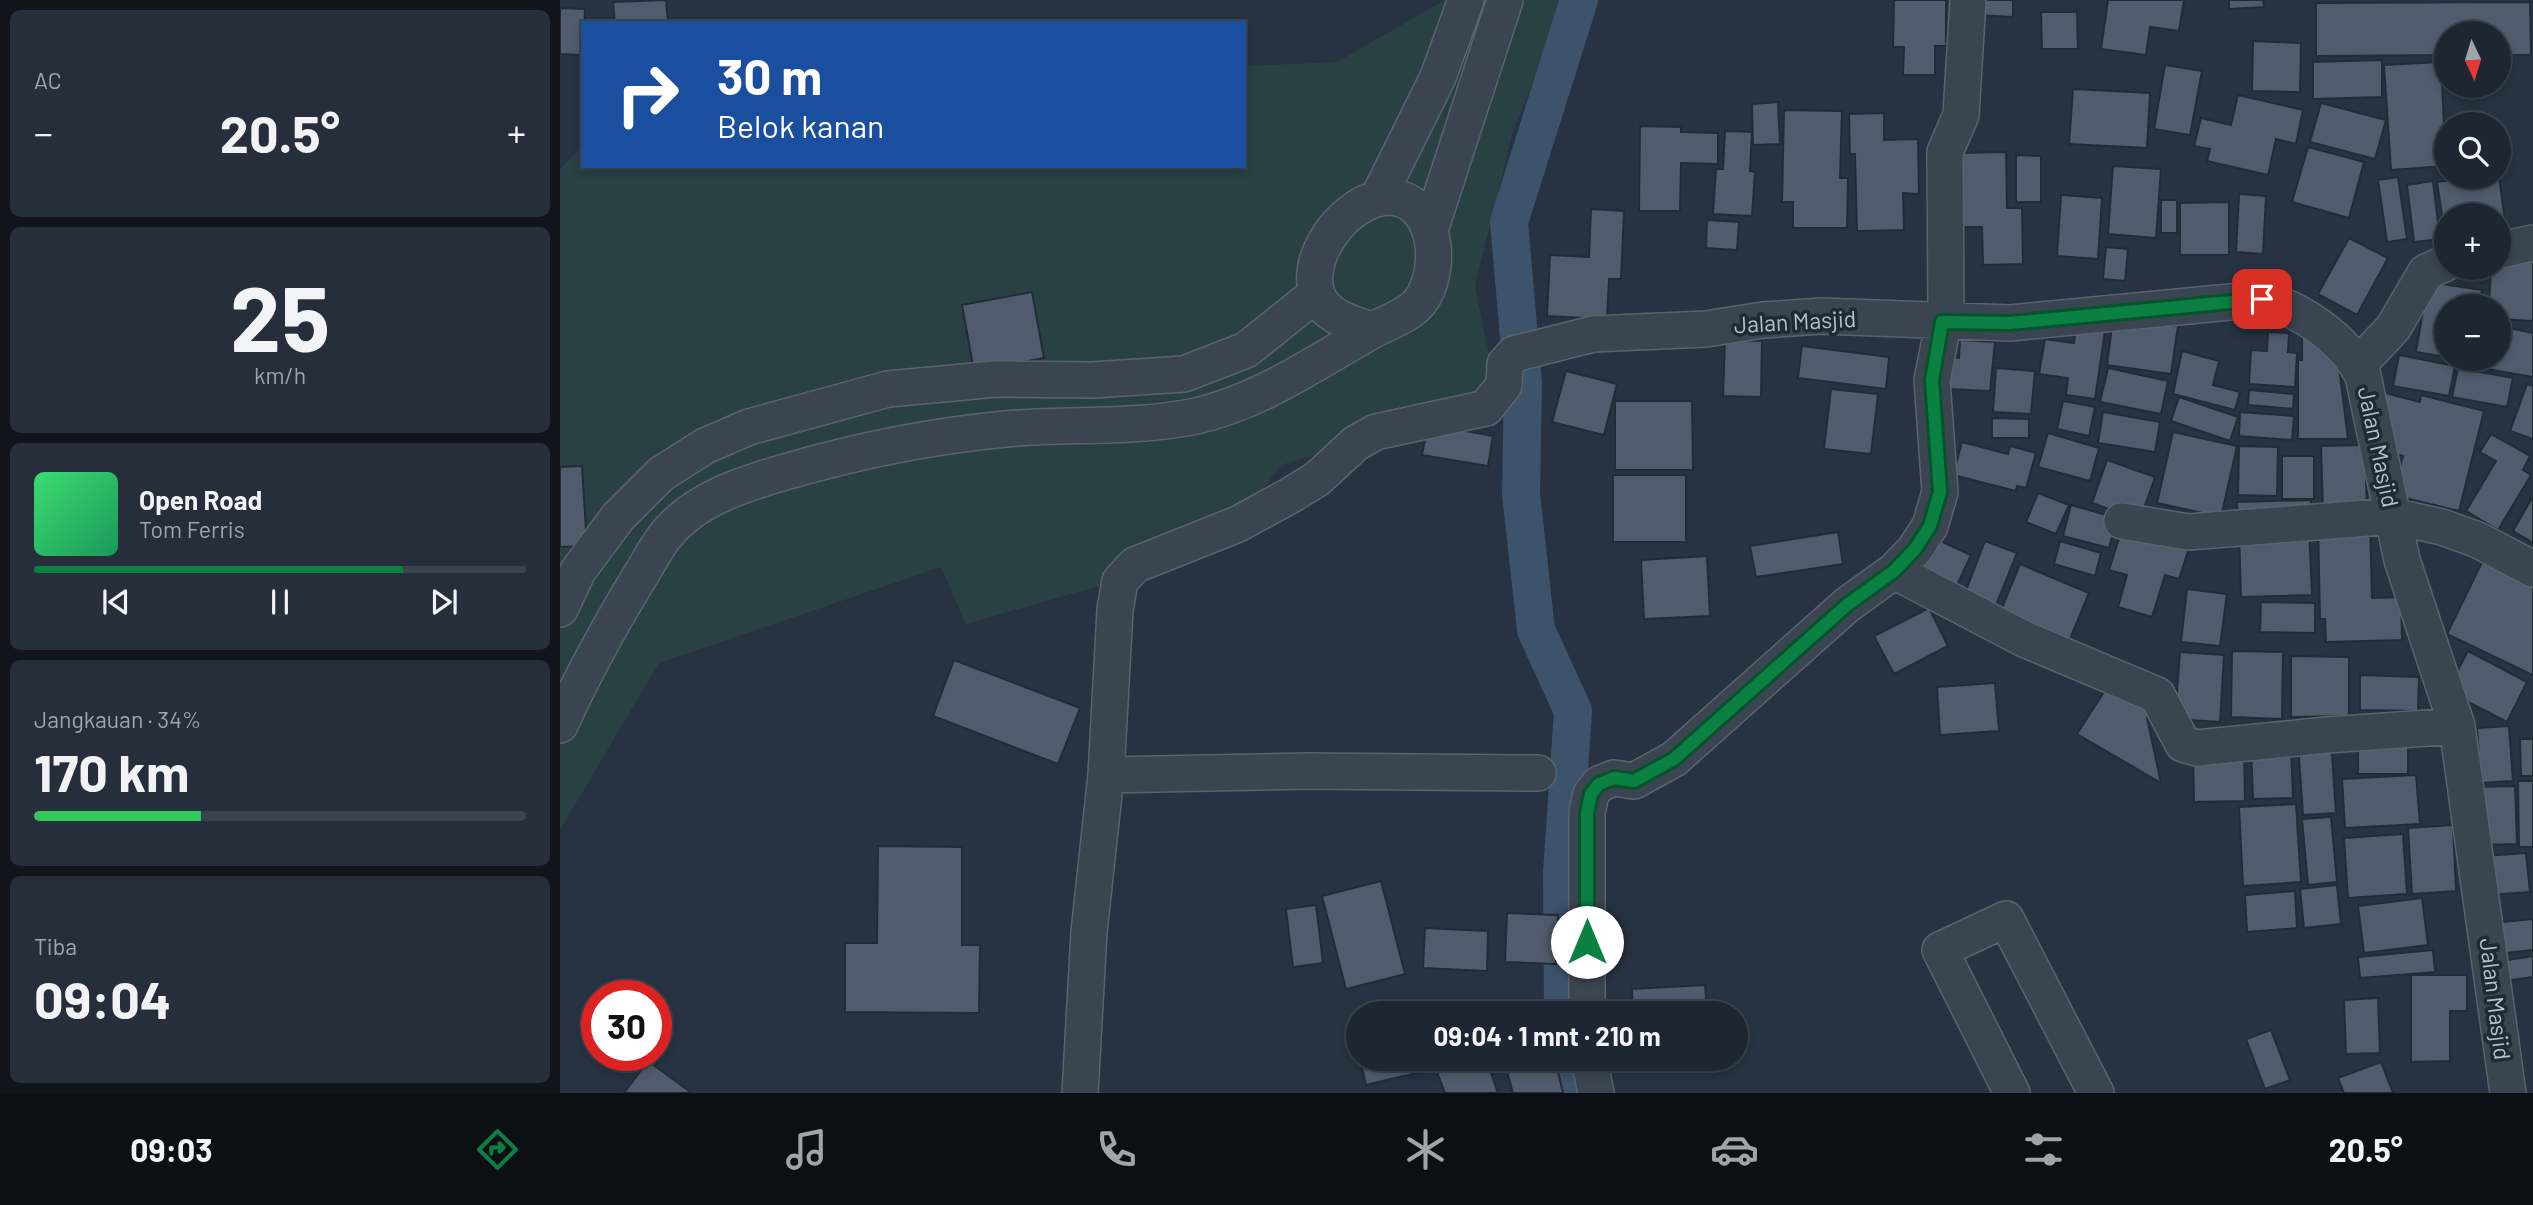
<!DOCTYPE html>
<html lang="id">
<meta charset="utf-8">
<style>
:root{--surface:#1d2632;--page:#252e3a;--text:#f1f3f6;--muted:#a0a5ac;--line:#3b434d;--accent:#0b8043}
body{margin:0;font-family:Barlow,sans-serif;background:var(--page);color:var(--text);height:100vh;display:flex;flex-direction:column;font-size:26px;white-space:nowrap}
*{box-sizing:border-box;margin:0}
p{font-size:23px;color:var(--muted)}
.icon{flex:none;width:38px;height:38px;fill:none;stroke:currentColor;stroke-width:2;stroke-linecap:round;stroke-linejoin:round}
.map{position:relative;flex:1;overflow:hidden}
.side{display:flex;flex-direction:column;gap:10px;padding:10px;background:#10151c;width:560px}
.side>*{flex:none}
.guide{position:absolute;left:21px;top:21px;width:665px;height:147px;border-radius:0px;box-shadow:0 4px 10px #0003,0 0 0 2px var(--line);background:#1a4fa0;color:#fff;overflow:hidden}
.needle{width:46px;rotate:176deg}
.tools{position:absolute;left:1874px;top:21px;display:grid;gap:14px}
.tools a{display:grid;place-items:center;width:77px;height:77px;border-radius:50%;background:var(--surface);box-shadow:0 4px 10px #0003,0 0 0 2px var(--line);font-size:35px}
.speed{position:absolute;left:21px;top:980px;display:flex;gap:14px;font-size:35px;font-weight:700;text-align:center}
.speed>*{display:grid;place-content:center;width:91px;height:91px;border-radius:50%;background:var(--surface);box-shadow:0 4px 10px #0003,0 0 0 2px var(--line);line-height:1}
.speed .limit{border:10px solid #d22;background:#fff;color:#111}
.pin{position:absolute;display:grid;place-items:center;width:60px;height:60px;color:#fff;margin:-30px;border-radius:14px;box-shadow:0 4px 10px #0006}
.me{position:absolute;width:77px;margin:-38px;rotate:0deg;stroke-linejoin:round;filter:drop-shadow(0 0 5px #0008)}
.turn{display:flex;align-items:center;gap:24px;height:147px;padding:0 21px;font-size:32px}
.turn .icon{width:91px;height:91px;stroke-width:2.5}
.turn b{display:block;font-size:49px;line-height:60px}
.big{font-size:52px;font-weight:700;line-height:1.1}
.side .tile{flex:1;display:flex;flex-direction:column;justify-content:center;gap:10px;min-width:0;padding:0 24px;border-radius:10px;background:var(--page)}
.side .dial{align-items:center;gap:0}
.dial b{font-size:91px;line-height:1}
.song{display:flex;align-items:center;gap:21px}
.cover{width:84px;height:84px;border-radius:10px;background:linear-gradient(135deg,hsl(140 70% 55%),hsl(150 70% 35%))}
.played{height:7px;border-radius:4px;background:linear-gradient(90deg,var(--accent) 75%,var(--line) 75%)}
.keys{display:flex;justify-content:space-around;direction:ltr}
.heat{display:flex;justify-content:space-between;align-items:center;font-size:38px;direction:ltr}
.charge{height:10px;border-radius:5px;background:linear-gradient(90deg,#34c759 34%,var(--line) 0)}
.trip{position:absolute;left:786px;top:1001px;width:402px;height:70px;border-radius:35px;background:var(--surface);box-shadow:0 4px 10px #0003,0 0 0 2px var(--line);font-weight:700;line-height:70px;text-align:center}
.menu{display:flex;height:112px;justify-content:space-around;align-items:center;background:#0c0f14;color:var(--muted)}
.menu .icon{width:49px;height:49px}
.menu .selected{color:var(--accent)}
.menu b{font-size:32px;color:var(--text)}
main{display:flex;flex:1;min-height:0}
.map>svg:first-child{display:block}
.green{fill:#294143}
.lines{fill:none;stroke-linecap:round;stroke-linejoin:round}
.canal{stroke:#3d526b;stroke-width:38}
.building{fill:#505c6d;stroke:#222c39;stroke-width:2}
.minor-casing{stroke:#59636f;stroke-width:38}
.minor{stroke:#3b4552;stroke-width:35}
.route-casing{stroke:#07532c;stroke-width:18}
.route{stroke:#0b8043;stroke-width:12}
.labels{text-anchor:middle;stroke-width:7;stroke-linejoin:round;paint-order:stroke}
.street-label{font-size:23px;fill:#b8c0cc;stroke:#202a37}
</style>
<main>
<section class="side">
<div class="tile"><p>AC</p>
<div class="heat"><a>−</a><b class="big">20.5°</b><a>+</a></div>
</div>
<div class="tile dial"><b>25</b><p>km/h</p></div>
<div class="tile">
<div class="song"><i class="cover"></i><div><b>Open Road</b><p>Tom Ferris</p></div></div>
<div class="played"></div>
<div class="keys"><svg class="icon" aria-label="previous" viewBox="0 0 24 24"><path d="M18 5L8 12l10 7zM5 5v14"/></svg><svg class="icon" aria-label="pause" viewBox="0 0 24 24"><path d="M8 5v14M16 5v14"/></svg><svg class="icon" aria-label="next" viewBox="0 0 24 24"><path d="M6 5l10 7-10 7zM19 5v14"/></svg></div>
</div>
<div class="tile"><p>Jangkauan · 34%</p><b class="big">170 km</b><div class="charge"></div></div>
<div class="tile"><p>Tiba</p><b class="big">09:04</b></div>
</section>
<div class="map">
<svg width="1973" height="1093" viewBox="0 0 1973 1093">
<rect width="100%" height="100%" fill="#273342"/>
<!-- green -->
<path class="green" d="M885,0H1006L953,131L915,286L937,394L857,425L721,465L657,552L406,624L381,567L99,663L0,830V169L23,145V166H684V66L777,62Z"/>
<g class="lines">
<!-- canal -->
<path class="canal" d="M1003,1013L1002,873L1013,711L976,630L961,494L963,383L949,222L1019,0
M1003,1059L1015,1093"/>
</g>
<!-- building -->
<path class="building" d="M106,0L108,23H55L53,2Z
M1334,0H1386V46H1375V75H1343L1344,47H1333Z
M1418,0H1453V17L1417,15Z
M1548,0H1624L1619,31L1590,27L1586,55L1541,49Z
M1669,0H1703L1704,7L1669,9Z
M1970,2L1971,55H1939V33H1886V55L1756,56V3Z
M0,8L25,9L23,55L0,54Z
M1481,12H1517L1518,49H1482Z
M1693,41L1741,43L1740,92L1692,91Z
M1822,60V97L1753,99V62Z
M1881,62L1886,166L1831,170L1824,65Z
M1605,65L1642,71L1630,135L1594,129Z
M1513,89L1590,93L1587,148L1509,144Z
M1678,95L1743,110L1736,144L1716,139L1708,175L1647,161L1650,149L1634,146L1641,118L1671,125Z
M1218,102L1220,144L1193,145L1192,104Z
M1761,103L1826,120L1815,159L1750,142Z
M1224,110L1282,111L1280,178H1288L1287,228H1233V202H1222Z
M1324,113V140L1358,139L1359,194L1343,193L1344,230L1297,231L1295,154H1290L1289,114Z
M1080,126L1121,127V132L1158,133V164L1121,163L1120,211H1079Z
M1165,131L1192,132L1190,171L1195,172L1192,216L1153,214L1156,169H1163Z
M1748,147L1804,162L1789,218L1732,202Z
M1446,152L1447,208H1462L1463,264L1423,265L1422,227H1400L1399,153Z
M1456,155L1481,156V202H1456Z
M1553,166L1601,169L1596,238L1548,234Z
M1838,177L1847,239L1827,242L1818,180Z
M1911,177H1939L1946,227L1939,228V215H1886L1885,236L1877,182Z
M1873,181L1880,239L1854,242L1847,185Z
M1679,194L1706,196L1703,254L1676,252Z
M1501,195L1542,198L1538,259L1497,256Z
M1601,200H1617V233H1601Z
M1669,202V255H1620V203Z
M1031,209L1064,211L1061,279H1049L1047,319L987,316L990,255L1029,257Z
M1147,220L1179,222L1177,250L1146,248Z
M1789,238L1828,258L1797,315L1758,294Z
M1546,247L1568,249L1565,281L1543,279Z
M1939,259L1973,260V321L1939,319V306H1929L1931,268H1939Z
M1868,282L1922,290L1919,306H1886V357L1856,352Z
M472,292L484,358L414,371L402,305Z
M1553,318L1618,326L1611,374L1547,365Z
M1742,324L1779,367L1788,439H1738V360H1742Z
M1939,326L1973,333V377L1921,368L1923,359H1939Z
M1516,327L1545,331L1535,399L1506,395L1508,378L1479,374L1485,339L1514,343Z
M1708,332L1729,333L1728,352L1737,353L1735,387L1689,384L1691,350L1707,351Z
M1165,340L1202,341L1201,397L1163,396Z
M1400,340L1435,342L1430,391L1388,389L1390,357L1399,358Z
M1242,346L1329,357L1326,389L1238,378Z
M1622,351L1659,361L1653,385L1680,392L1675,410L1613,394Z
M1839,355L1895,366L1889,396L1833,386Z
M1436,368L1475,371L1471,414L1433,412Z
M1548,368L1608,381L1601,414L1540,402Z
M1898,368L1953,378L1947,407L1892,397Z
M1006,371L1057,384L1044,435L992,422Z
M1967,384L1973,386V439L1950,431Z
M1271,389L1318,394L1311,454L1264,449Z
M1689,390L1734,394L1733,409L1688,405Z
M1825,393L1860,402L1861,395L1924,411L1899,511L1833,495L1843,456L1819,450L1820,413Z
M1619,397L1678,417L1670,441L1611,421Z
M1055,401H1132L1133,470H1055Z
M1503,401L1535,407L1529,436L1497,429Z
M1543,412L1600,422L1595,452L1538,443Z
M1680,412L1734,416L1732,440L1679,436Z
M1432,418L1469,419V438H1432Z
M868,424L933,436L928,466L862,455Z
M1613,432L1677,446L1661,517L1597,503Z
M1488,433L1539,448L1530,481L1478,467Z
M1931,434L1970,456L1963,470L1971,475L1938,530L1906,511L1936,461L1920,452Z
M1402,442L1448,454L1450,446L1476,453L1466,488L1457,486L1456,491L1393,475Z
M1805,445L1807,510L1763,512L1761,446Z
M1679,446L1718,447L1717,496L1678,495Z
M1722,456H1754V499H1722Z
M1547,460L1595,477L1580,520L1532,503Z
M22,466L27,546L0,547V467Z
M1053,475H1126V542H1053Z
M1478,493L1509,505L1496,534L1466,522Z
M1973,496V543L1953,531Z
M1751,500V521L1678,523L1677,502Z
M1511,505L1557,518L1549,548L1503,536Z
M1810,521L1812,598L1841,597L1842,640L1766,642L1765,619H1760L1758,523Z
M1563,526L1630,545L1619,579L1605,575L1592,617L1558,607L1567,575L1549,570Z
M1749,528L1752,595L1681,597L1679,531Z
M1278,532L1283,564L1196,577L1190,546Z
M1376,539L1411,555L1393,594L1358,577Z
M1425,541L1457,553L1436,605L1405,593Z
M1500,541L1541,553L1535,576L1494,564Z
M1926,554L1973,577V675L1887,634Z
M1147,556L1150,616L1084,619L1081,560Z
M1460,564L1529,593L1508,644L1439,615Z
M1627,589L1667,594L1660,646L1621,642Z
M1701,602L1755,603V633L1700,632Z
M1369,608L1388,646L1334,674L1314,636Z
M1672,651L1723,652L1722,719L1671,717Z
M1908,651L1967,682L1947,722L1887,691Z
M1620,652L1664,655L1660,722L1615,719Z
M1731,656L1789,657V716L1731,717Z
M394,660L520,708L498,764L373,716Z
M1800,675L1859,677L1858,711L1800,710Z
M1435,683L1439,731L1380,735L1377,687Z
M1549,684L1591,710L1587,718L1601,783L1517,734Z
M1949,726L1953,781L1921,783L1917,728Z
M1798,732H1848V774H1798Z
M1960,739H1973V776H1961Z
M1771,740L1776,813L1743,815L1738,743Z
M1731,747L1733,798L1693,799L1691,748Z
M1684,749L1685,801L1634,802L1633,750Z
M1856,775L1860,824L1785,828L1782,779Z
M1958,781H1973V847H1959Z
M1955,786L1957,844L1917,845L1915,787Z
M1736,804L1741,882L1683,886L1679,807Z
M1771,817L1777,882L1748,885L1742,819Z
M1893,825L1896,891L1852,894L1848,828Z
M1843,834L1847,894L1788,898L1784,838Z
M318,846L402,847V945H420L419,1013L285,1012V943H317Z
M1966,853L1970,892L1928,895L1925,856Z
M821,881L845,974L786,989L762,896Z
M1777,885L1781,924L1744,928L1740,889Z
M1735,891L1737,928L1687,932L1685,895Z
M1862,898L1868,945L1804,953L1798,906Z
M756,905L763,963L733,967L726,909Z
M947,913L998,915L996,964L945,962Z
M1973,919V950L1936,954L1933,923Z
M865,928L928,931L927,971L863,968Z
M1873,950L1875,972L1800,978L1798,957Z
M1973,956V977L1938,982L1935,962Z
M1851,975H1907V1011H1890V1061L1851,1062Z
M1145,985L1147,1013H1073L1072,989Z
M1818,998L1820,1053L1786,1054L1784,1000Z
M1711,1030L1730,1080L1705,1089L1686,1039Z
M800,1059H862L865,1071L806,1085Z
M872,1059H926L938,1093H885Z
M952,1059H995L1003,1093H953L944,1061Z
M88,1061L132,1093H64Z
M1821,1062L1833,1093H1784L1778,1078Z"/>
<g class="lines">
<defs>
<path id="minor" d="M818,198L878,77L906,0
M870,230L945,0
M1939,250L1973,243
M1798,365L1833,328L1866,272L1886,263
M1562,521L1628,532L1833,516L1882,527L1918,540L1973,569
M1334,571L1464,639L1597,695L1623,744L1637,748L1767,735L1897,726
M0,609L18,571L58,517L101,474L145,446L189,427L328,389L436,379L532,380L624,374L686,350L756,294
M0,725C23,674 48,629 77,581C87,566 95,548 106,535C135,499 183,484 225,472C297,451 370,436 446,429C509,423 574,429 636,416C699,402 753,364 808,333C824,323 840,320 855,307C883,281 881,207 837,198C794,190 743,252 757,294C764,316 792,324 812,330
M546,775L746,771L978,773
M1027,1013V813L1031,794L1039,784L1054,778L1074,781L1114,759L1287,605L1334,571L1355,549L1370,526L1380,492L1372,380L1386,310L1385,152L1401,115L1408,0
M1029,1059L1036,1093
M520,1093L529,932L546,775L555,610L560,581L575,565L678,524L731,495L757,479L796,443L816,432L926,408L944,385L945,364L954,354L1033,334L1146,329L1203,320L1262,316L1450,323L1702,299C1741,309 1785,339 1803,376L1842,560L1897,726L1948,1093
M1452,1093L1380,950L1446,919L1536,1093"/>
</defs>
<!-- minor casing -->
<use href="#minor" class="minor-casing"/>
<!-- minor -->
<use href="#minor" class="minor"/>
</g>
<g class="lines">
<defs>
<path id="route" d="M1027,942V813L1031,794L1039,784L1054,778L1074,781L1114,759L1287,605L1334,571L1355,549L1370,526L1380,492L1372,380L1382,322L1450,323L1702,299"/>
</defs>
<!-- route casing -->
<use href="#route" class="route-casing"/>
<!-- route -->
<use href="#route" class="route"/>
</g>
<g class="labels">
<!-- street labels -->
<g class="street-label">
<text transform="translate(1235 322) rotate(-3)" y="8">Jalan Masjid</text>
<text transform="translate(1818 447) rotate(78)" y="8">Jalan Masjid</text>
<text transform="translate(1935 999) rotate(83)" y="8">Jalan Masjid</text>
</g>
</g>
</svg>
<div class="tools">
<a><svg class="needle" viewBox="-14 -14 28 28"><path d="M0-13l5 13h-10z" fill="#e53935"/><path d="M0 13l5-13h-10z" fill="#a0a5ac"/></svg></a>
<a><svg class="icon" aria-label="search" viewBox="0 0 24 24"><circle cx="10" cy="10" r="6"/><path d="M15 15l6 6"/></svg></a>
<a>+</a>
<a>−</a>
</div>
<div class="speed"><div class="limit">30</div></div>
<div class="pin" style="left:1702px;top:299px;background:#d93025"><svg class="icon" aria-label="arrive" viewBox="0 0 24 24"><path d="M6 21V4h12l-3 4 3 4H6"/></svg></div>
<svg class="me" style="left:1027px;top:942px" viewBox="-20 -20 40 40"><circle r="19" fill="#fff"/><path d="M0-13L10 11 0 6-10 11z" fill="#0b8043"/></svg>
<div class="trip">09:04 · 1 mnt · 210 m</div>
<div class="guide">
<div class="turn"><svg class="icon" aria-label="right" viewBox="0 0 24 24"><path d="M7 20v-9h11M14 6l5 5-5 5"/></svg><div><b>30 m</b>Belok kanan</div></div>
</div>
</div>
</main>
<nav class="menu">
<b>09:03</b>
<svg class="icon selected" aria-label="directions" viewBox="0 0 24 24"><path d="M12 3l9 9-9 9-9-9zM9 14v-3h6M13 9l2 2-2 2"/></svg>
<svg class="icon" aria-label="music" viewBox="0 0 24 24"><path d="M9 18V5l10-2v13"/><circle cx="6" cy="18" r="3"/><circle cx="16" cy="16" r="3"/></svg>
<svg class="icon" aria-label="phone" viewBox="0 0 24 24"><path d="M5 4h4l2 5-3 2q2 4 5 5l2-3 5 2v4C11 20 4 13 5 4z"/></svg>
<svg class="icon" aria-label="climate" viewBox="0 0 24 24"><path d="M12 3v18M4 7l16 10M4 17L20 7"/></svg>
<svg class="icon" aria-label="car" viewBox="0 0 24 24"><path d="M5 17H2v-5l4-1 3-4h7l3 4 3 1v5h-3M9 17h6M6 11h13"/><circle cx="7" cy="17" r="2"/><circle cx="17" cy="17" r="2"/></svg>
<svg class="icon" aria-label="filters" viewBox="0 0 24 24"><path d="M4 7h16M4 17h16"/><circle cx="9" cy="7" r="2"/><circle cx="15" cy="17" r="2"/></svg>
<b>20.5°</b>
</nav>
